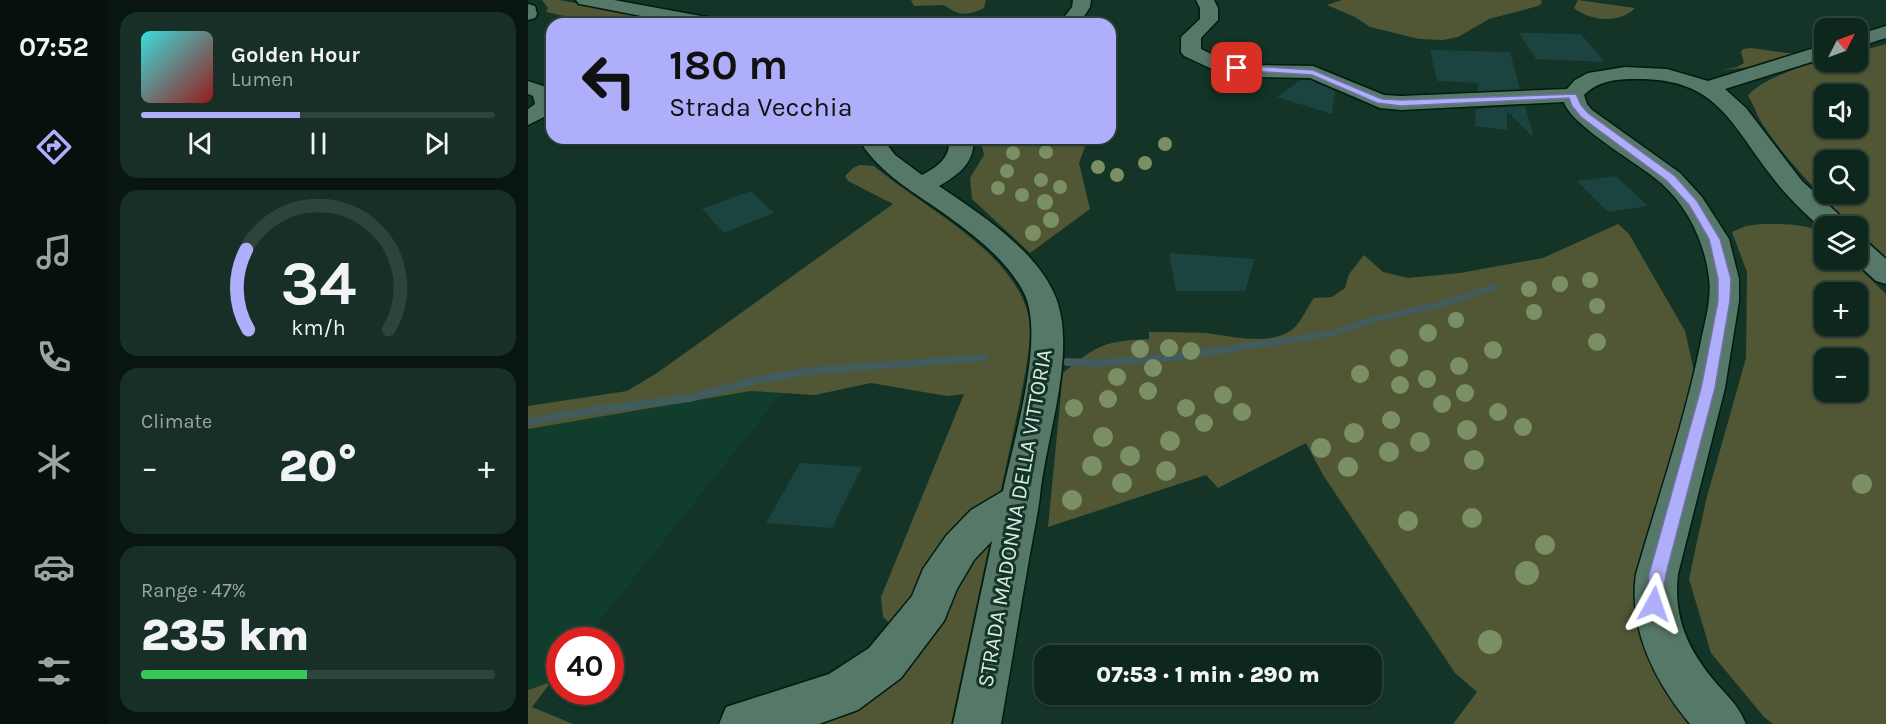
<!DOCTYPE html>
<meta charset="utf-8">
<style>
:root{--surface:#0e271d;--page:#172f26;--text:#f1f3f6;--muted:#9ba5a4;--line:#2e443b;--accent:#afaefa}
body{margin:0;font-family:Karla,sans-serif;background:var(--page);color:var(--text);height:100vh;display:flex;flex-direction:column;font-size:22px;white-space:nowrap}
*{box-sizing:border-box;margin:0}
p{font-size:20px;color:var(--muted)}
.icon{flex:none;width:33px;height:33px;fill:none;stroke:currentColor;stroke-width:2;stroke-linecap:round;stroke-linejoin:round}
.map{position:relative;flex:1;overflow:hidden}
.drawer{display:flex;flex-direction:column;gap:12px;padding:12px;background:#081510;width:420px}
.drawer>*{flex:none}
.banner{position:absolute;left:18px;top:18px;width:570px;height:126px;border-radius:18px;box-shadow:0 2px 4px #0004,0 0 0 2px var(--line);background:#afaefa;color:#111;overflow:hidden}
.needle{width:39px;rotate:48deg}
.buttons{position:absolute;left:1286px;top:18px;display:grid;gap:12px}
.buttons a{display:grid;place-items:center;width:54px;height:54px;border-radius:12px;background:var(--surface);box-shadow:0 2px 4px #0004,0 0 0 2px var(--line);font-size:30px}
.speed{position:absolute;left:18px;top:627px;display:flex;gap:12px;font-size:30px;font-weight:700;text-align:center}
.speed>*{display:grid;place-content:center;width:78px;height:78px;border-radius:50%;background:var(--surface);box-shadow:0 2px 4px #0004,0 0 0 2px var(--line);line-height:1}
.speed .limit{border:9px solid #d22;background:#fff;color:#111}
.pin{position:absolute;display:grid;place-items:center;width:51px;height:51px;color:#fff;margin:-26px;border-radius:12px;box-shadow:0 3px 9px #0006}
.me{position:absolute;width:66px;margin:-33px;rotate:5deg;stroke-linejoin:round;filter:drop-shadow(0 0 4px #0008)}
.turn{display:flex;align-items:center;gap:21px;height:126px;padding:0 24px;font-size:27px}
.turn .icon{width:78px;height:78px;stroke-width:2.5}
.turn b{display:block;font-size:42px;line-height:51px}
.big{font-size:45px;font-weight:800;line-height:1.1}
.drawer .widget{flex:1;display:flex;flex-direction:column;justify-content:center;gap:9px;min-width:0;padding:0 21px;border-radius:18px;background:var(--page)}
.drawer .dial{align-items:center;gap:0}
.dial svg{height:156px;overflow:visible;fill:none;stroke:var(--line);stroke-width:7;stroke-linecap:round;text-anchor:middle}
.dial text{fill:var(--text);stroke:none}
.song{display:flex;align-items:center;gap:18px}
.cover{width:72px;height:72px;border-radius:9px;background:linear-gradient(135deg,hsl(180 70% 55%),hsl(0 70% 35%))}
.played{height:6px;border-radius:3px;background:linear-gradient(90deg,var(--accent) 45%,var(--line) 45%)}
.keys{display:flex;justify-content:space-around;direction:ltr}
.heat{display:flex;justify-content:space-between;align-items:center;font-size:33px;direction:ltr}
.charge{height:9px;border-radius:4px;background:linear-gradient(90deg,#34c759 47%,var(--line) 0)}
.trip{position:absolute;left:506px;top:645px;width:348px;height:60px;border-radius:18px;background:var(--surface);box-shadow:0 2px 4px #0004,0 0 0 2px var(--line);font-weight:800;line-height:60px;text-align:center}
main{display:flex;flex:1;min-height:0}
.dock{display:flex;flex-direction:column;width:108px;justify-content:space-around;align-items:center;background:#06100c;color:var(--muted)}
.dock .icon{width:42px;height:42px}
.dock .active{color:var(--accent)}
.dock b{font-size:27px;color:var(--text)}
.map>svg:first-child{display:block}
.built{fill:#113d2c}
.green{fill:#515735;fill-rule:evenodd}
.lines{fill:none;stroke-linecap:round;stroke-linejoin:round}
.stream{fill:#425b5d;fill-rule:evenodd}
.building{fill:#1b4441}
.minor-casing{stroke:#001b0f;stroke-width:3}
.minor{fill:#567868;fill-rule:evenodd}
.tree{fill:#7a9064}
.route{fill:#afaefa;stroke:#7271a2;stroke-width:1.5}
.labels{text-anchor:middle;stroke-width:6;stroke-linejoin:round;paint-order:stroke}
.street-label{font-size:22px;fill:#d8eae1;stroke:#133427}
</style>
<main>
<nav class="dock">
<b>07:52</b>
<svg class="icon active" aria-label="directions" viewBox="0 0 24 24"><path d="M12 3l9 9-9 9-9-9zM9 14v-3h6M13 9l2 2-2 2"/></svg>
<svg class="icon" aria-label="music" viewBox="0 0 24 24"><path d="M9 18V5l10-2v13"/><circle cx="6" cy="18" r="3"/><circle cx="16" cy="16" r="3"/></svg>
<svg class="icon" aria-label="phone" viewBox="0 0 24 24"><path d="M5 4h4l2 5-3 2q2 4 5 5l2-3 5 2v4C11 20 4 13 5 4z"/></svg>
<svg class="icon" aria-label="climate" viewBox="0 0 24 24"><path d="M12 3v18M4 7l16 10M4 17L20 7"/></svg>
<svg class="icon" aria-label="car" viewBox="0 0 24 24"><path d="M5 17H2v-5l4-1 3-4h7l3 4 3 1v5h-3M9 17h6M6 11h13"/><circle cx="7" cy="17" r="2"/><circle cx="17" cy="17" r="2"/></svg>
<svg class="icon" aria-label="filters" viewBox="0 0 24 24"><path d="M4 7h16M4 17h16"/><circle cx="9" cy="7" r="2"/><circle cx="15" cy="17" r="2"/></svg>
</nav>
<section class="drawer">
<div class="widget">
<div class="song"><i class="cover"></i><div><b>Golden Hour</b><p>Lumen</p></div></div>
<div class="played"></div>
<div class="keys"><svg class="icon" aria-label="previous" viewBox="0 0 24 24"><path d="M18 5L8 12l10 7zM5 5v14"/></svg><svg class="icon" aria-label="pause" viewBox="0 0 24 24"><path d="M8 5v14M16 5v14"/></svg><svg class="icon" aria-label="next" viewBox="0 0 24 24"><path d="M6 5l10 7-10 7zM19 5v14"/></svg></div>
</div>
<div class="widget dial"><svg viewBox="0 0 100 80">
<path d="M14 69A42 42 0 1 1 86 69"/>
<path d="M14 69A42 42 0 0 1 13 28" stroke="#afaefa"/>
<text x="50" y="56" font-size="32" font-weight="700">34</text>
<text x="50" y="72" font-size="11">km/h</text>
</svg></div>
<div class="widget"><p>Climate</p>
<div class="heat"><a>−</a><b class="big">20°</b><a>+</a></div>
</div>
<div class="widget"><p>Range · 47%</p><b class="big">235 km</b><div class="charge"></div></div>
</section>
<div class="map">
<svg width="1358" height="724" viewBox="0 0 1358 724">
<rect width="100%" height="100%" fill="#133427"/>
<!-- built -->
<path class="built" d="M223,391L253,394L56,640H32L31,671L23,682L0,690V429Z"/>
<!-- green -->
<path class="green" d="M14,0H31L159,24H73L18,12L20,8Z
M383,0H458L456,8C440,16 430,16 416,5L386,6Z
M814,0H1013L1014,3L1010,6L961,19L930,37L915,40L891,39L842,27L827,17L799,5Z
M1050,0L1107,8C1092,24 1062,21 1046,8Z
M1358,44V257L1329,230V226H1325C1296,199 1257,159 1235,125C1229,116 1226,105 1220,96C1229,81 1277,64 1296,61C1306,60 1318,62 1329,62V52ZM1296,94H1329V128H1296ZM1329,160V194H1296V160Z
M1223,48L1267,54L1225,67L1193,70L1209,67L1216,63L1213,52L1215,49Z
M452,138H560L551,163L562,209L502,253L444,199L442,178L456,155Z
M332,165L346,166C393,206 484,250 500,314C506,336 496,378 492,401L423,724H290L373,634L355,617L353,597L436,394L419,396L343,383L287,395L223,391L0,429V406L99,391L129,373L365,204L320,181L317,176L325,168Z
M1090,224L1101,234L1157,331L1166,371L1135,506L1110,590L1175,724H925L949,692L927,673L795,475L778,443L690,488L678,475L520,527L535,373C569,345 576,341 621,339V332C639,332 658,332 677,333C703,336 747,348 768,326C775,318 780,306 786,298L804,297L817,288L821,274L836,255L855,272L880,278L932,273L1015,258Z
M1233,224C1253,224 1279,223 1296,234V260H1323L1358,294V724H1245L1236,717L1183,653L1161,579L1178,500L1218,358L1219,272L1204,232L1218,226ZM1296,292H1329V326H1296ZM1296,358H1329V392H1296Z
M23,682L4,707L45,724H0V690Z"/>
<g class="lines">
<!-- stream -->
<path class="stream" d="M967,284L970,285L972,287L970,289L918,306L849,322L806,336L649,361L568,367L538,366L533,362L538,358L568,359L649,353L805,330L843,317L913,301Z
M455,354L459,355L460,358L459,361L282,375L229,384L162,402L53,416L0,426V418L53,408L162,394L229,376L282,367Z"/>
</g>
<!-- building -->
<path class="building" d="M991,33L1053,34L1077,62L1008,59Z
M902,50L982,52L992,89L950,91V83L909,81Z
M773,80H782L807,91L804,114L749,97Z
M997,106L1006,138L979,111V130L947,126L948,109Z
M1088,176L1120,206L1080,212L1049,181Z
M223,191L246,213L196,233L174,209Z
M641,253L727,259L717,291H648Z
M272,463L334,467L304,528L238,523Z"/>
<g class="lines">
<defs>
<path id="minor" d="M48,0H86L184,18L191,20L194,24H154L57,5L51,4Z
M545,0H563L562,7L551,24H531L544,7Z
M668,0H686L690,8V20L673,38V49L696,60L727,65L785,66L856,95L873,96L1039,89L1047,80L1060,73L1097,67L1139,69L1180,81L1296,45V58L1197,89L1218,108L1274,181L1317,220L1320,226H1296V231C1277,213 1257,195 1242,174C1200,119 1187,78 1107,79C1088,79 1070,81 1056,95L1059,104L1064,110L1152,173L1174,197L1201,239L1211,279V301L1197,388L1150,574C1145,618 1160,650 1188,683C1202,699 1210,705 1218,724H1162C1127,682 1100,629 1108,574C1130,498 1156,423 1172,346C1176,324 1184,301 1181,278C1177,243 1160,207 1133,183C1112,164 1043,126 1036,102L873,110L852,108L782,78L727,77L684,69L656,56L653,52V37L672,19V8Z
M0,4L7,6L9,14L7,18L0,20Z
M1358,26V38L1329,47V35Z
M0,81L24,89V113L0,125V109L7,104L5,96L0,94Z
M330,138H354L367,155L394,175C410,166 423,158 421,138H445C448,162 430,175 411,186C451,213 510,251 528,298C549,353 518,437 512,496C509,520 503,546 499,571C490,622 482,673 473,724H425L464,541L446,560L429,589L416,621L373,678L330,710L291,724H191L198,707L301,674L341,648L384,596L395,569L418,536L443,510L475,491C485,442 518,337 496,293C478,258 442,232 411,210C381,189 349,171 330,138Z
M1329,240L1339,242L1358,259V284L1348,281L1325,260H1329Z"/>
</defs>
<!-- minor casing -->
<use href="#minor" class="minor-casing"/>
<!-- minor -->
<use href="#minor" class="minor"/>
</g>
<!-- trees -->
<g class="tree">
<circle cx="637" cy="144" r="7"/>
<circle cx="518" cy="152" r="7"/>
<circle cx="485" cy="153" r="7"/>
<circle cx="617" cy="163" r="7"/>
<circle cx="570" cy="167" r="7"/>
<circle cx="479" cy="171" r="7"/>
<circle cx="589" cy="175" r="7"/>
<circle cx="513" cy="180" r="7"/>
<circle cx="532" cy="187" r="7"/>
<circle cx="470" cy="188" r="7"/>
<circle cx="494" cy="195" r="7"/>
<circle cx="517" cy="202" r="8"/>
<circle cx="523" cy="220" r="8"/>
<circle cx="505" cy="233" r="8"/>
<circle cx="1062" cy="280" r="8"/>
<circle cx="1032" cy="284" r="8"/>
<circle cx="1001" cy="289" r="8"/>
<circle cx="1069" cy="306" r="8"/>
<circle cx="1006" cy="312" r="8"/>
<circle cx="928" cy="320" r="8"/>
<circle cx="900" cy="333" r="9"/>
<circle cx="1069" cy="342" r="9"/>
<circle cx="641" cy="348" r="9"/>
<circle cx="612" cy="349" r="9"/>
<circle cx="965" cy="350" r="9"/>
<circle cx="663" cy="351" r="9"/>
<circle cx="871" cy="358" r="9"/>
<circle cx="931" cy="366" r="9"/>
<circle cx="625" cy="368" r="9"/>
<circle cx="832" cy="374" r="9"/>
<circle cx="589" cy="377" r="9"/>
<circle cx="899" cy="379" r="9"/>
<circle cx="872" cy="385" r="9"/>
<circle cx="620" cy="391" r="9"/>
<circle cx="937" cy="393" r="9"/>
<circle cx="695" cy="395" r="9"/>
<circle cx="580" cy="399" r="9"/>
<circle cx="914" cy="404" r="9"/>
<circle cx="546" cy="408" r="9"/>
<circle cx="658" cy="408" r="9"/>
<circle cx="714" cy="412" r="9"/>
<circle cx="970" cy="412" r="9"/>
<circle cx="863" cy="420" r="9"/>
<circle cx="676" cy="423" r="9"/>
<circle cx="995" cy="427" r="9"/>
<circle cx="939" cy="430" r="10"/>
<circle cx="826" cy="433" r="10"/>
<circle cx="575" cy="437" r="10"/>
<circle cx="642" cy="441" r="10"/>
<circle cx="892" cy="442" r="10"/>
<circle cx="793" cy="448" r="10"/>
<circle cx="861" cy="452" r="10"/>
<circle cx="602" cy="456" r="10"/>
<circle cx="946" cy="460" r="10"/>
<circle cx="564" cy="466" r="10"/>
<circle cx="820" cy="467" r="10"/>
<circle cx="638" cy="471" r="10"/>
<circle cx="594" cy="483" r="10"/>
<circle cx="1334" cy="484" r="10"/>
<circle cx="544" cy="500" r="10"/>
<circle cx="944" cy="518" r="10"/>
<circle cx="880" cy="521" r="10"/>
<circle cx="1017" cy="545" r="10"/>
<circle cx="999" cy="573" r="12"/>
<circle cx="962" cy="642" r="12"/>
</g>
<!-- route -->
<path class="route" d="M709,65L785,70L854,99L873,100L1048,94L1053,105L1060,113L1147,176L1169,201L1192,239L1203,279L1202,301L1187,388L1138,574L1133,609L1126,612L1120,609L1118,604L1121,574L1173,388L1190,301V279L1181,239L1161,205L1139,181L1053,117L1044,106L1041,98L873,106L849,103L784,75L706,70V66Z"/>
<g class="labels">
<!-- street labels -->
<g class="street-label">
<text transform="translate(486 518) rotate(-80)" y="8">STRADA MADONNA DELLA VITTORIA</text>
</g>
</g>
</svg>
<div class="buttons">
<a><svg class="needle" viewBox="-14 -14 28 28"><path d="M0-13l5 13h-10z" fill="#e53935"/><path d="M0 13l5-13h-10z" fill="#9ba5a4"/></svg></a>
<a><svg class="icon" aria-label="sound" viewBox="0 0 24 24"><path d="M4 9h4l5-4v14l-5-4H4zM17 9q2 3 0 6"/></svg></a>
<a><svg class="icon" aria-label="search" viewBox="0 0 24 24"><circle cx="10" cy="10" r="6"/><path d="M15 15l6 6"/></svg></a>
<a><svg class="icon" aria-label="layers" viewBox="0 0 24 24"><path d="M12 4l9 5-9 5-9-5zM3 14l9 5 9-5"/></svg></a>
<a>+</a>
<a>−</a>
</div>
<div class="speed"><div class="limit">40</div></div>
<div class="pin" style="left:709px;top:68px;background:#d93025"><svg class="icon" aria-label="arrive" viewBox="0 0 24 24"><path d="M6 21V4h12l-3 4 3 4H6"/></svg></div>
<svg class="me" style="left:1126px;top:604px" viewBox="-20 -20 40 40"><path d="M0-17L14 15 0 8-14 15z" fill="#afaefa" stroke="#fff" stroke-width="4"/></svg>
<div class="trip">07:53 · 1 min · 290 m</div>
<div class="banner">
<div class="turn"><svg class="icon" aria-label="left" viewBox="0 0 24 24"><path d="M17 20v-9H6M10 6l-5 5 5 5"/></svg><div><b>180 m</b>Strada Vecchia</div></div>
</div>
</div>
</main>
